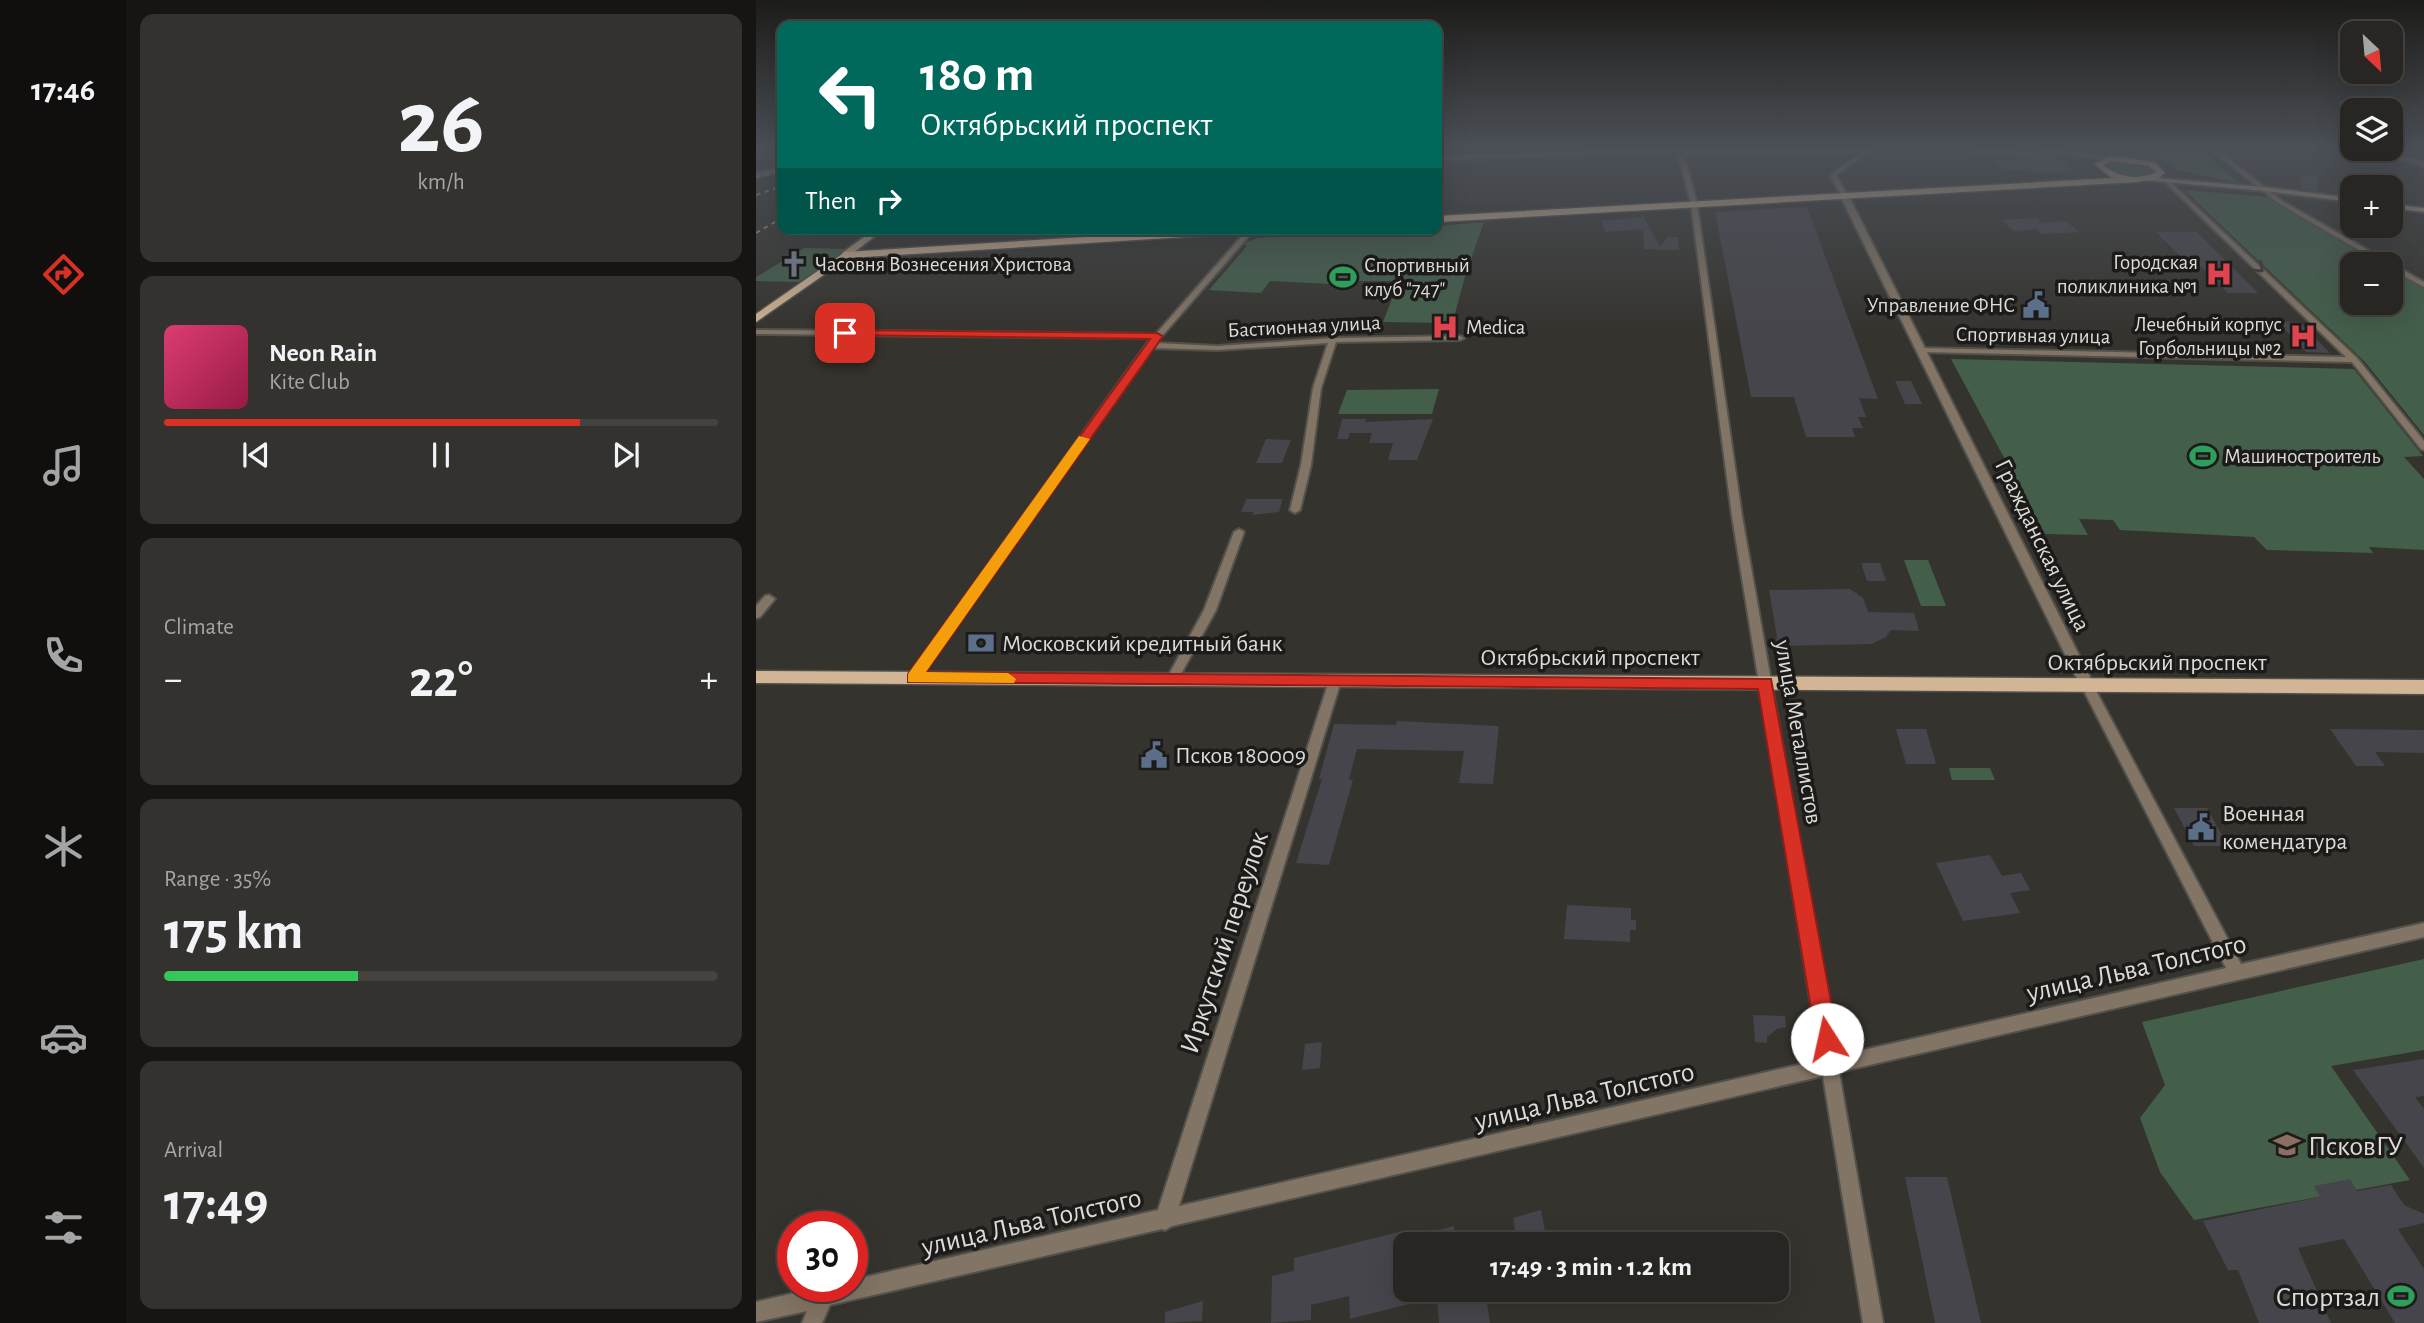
<!DOCTYPE html>
<meta charset="utf-8">
<style>
:root{--surface:#282622;--page:#34322f;--text:#f1f3f6;--muted:#a5a5a5;--line:#444340;--accent:#d93025}
body{margin:0;font-family:"Alegreya Sans",sans-serif;background:var(--page);color:var(--text);height:100vh;display:flex;flex-direction:column;font-size:26px;white-space:nowrap}
*{box-sizing:border-box;margin:0}
p{font-size:23px;color:var(--muted)}
.icon{flex:none;width:38px;height:38px;fill:none;stroke:currentColor;stroke-width:2;stroke-linecap:round;stroke-linejoin:round}
.map{position:relative;flex:1;overflow:hidden}
.panel{display:flex;flex-direction:column;gap:14px;padding:14px;background:#161513;width:630px}
.panel>*{flex:none}
.guide{position:absolute;left:21px;top:21px;width:665px;height:214px;border-radius:14px;box-shadow:0 7px 28px #0002,0 0 0 2px var(--line);background:#00695c;color:#fff;overflow:hidden}
.needle{width:46px;rotate:154deg}
.buttons{position:absolute;left:1584px;top:21px;display:grid;gap:14px}
.buttons a{display:grid;place-items:center;width:63px;height:63px;border-radius:14px;background:var(--surface);box-shadow:0 7px 28px #0002,0 0 0 2px var(--line);font-size:35px}
.speed{position:absolute;left:21px;top:1211px;display:flex;gap:14px;font-size:35px;font-weight:700;text-align:center}
.speed>*{display:grid;place-content:center;width:91px;height:91px;border-radius:50%;background:var(--surface);box-shadow:0 7px 28px #0002,0 0 0 2px var(--line);line-height:1}
.speed .limit{border:10px solid #d22;background:#fff;color:#111}
.pin{position:absolute;display:grid;place-items:center;width:60px;height:60px;color:#fff;margin:-30px;border-radius:14px;box-shadow:0 4px 10px #0006}
.me{position:absolute;width:77px;margin:-38px;rotate:350deg;stroke-linejoin:round;filter:drop-shadow(0 0 5px #0008)}
.turn{display:flex;align-items:center;gap:24px;height:147px;padding:0 28px;font-size:32px}
.turn .icon{width:91px;height:91px;stroke-width:2.5}
.turn b{display:block;font-size:49px;line-height:60px}
.then{display:flex;align-items:center;height:66px;padding:0 28px;background:#0003;gap:14px;font-size:26px}
.big{font-size:52px;font-weight:700;line-height:1.1}
.panel .card{flex:1;display:flex;flex-direction:column;justify-content:center;gap:10px;min-width:0;padding:0 24px;border-radius:14px;background:var(--page)}
.panel .dial{align-items:center;gap:0}
.dial b{font-size:91px;line-height:1}
.song{display:flex;align-items:center;gap:21px}
.cover{width:84px;height:84px;border-radius:10px;background:linear-gradient(135deg,hsl(340 70% 55%),hsl(340 70% 35%))}
.played{height:7px;border-radius:4px;background:linear-gradient(90deg,var(--accent) 75%,var(--line) 75%)}
.keys{display:flex;justify-content:space-around;direction:ltr}
.heat{display:flex;justify-content:space-between;align-items:center;font-size:38px;direction:ltr}
.charge{height:10px;border-radius:5px;background:linear-gradient(90deg,#34c759 35%,var(--line) 0)}
.trip{position:absolute;left:637px;top:1232px;width:396px;height:70px;border-radius:14px;background:var(--surface);box-shadow:0 7px 28px #0002,0 0 0 2px var(--line);font-weight:700;line-height:70px;text-align:center}
main{display:flex;flex:1;min-height:0}
.menu{display:flex;flex-direction:column;width:126px;justify-content:space-around;align-items:center;background:#100f0e;color:var(--muted)}
.menu .icon{width:49px;height:49px}
.menu .current{color:var(--accent)}
.menu b{font-size:32px;color:var(--text)}
.map>svg:first-child{display:block}
.green{fill:#435f4a}
.forest{fill:#51795b}
.building{fill:#46454b}
.lines{fill:none;stroke-linecap:round;stroke-linejoin:round}
.minor-casing{stroke:#53514c;stroke-width:4}
.tertiary-casing{stroke:#53514c;stroke-width:4}
.secondary-casing{stroke:#53514c;stroke-width:4}
.primary-casing{stroke:#53514c;stroke-width:3}
.minor{fill:#837565;fill-rule:evenodd}
.tertiary{fill:#837565;fill-rule:evenodd}
.secondary{fill:#b09980;fill-rule:evenodd}
.primary{fill:#d2b595;fill-rule:evenodd}
.rail{stroke:#9a9995;stroke-width:2;stroke-dasharray:4.5 4.5;stroke-linecap:butt}
.oneway{stroke:#3b3630}
.route{fill:#d93025;stroke:#8d1f18;stroke-width:2}
.slow{fill:#f59e0b}
.labels{text-anchor:middle;stroke-width:7;stroke-linejoin:round;paint-order:stroke}
.far-poi-label{font-size:21px;fill:#dbdbd7;stroke:#1c1b19;text-anchor:start}
.far-street-label{font-size:21px;fill:#dbdbd7;stroke:#1c1b19}
.street-label{font-size:24px;fill:#dbdbd7;stroke:#1c1b19}
.poi-label{font-size:24px;fill:#dbdbd7;stroke:#1c1b19;text-anchor:start}
.near-street-label{font-size:28px;fill:#dbdbd7;stroke:#1c1b19}
.near-poi-label{font-size:28px;fill:#dbdbd7;stroke:#1c1b19;text-anchor:start}
</style>
<main>
<nav class="menu">
<b>17:46</b>
<svg class="icon current" aria-label="directions" viewBox="0 0 24 24"><path d="M12 3l9 9-9 9-9-9zM9 14v-3h6M13 9l2 2-2 2"/></svg>
<svg class="icon" aria-label="music" viewBox="0 0 24 24"><path d="M9 18V5l10-2v13"/><circle cx="6" cy="18" r="3"/><circle cx="16" cy="16" r="3"/></svg>
<svg class="icon" aria-label="phone" viewBox="0 0 24 24"><path d="M5 4h4l2 5-3 2q2 4 5 5l2-3 5 2v4C11 20 4 13 5 4z"/></svg>
<svg class="icon" aria-label="climate" viewBox="0 0 24 24"><path d="M12 3v18M4 7l16 10M4 17L20 7"/></svg>
<svg class="icon" aria-label="car" viewBox="0 0 24 24"><path d="M5 17H2v-5l4-1 3-4h7l3 4 3 1v5h-3M9 17h6M6 11h13"/><circle cx="7" cy="17" r="2"/><circle cx="17" cy="17" r="2"/></svg>
<svg class="icon" aria-label="filters" viewBox="0 0 24 24"><path d="M4 7h16M4 17h16"/><circle cx="9" cy="7" r="2"/><circle cx="15" cy="17" r="2"/></svg>
</nav>
<section class="panel">
<div class="card dial"><b>26</b><p>km/h</p></div>
<div class="card">
<div class="song"><i class="cover"></i><div><b>Neon Rain</b><p>Kite Club</p></div></div>
<div class="played"></div>
<div class="keys"><svg class="icon" aria-label="previous" viewBox="0 0 24 24"><path d="M18 5L8 12l10 7zM5 5v14"/></svg><svg class="icon" aria-label="pause" viewBox="0 0 24 24"><path d="M8 5v14M16 5v14"/></svg><svg class="icon" aria-label="next" viewBox="0 0 24 24"><path d="M6 5l10 7-10 7zM19 5v14"/></svg></div>
</div>
<div class="card"><p>Climate</p>
<div class="heat"><a>−</a><b class="big">22°</b><a>+</a></div>
</div>
<div class="card"><p>Range · 35%</p><b class="big">175 km</b><div class="charge"></div></div>
<div class="card"><p>Arrival</p><b class="big">17:49</b></div>
</section>
<div class="map">
<svg width="1668" height="1323" viewBox="0 0 1668 1323">
<rect width="100%" height="100%" fill="#35332e"/>
<!-- green -->
<path class="green" d="M1442,149L1483,183L1421,170L1383,149Z
M1354,160L1391,164L1398,172C1381,179 1363,175 1348,166Z
M1428,190L1513,197L1627,264H1596V303H1634L1635,268L1668,289V435L1609,362Z
M728,222L710,273L697,321L693,323L627,322L643,281H599L596,285L514,281L505,293L453,290L491,246L487,243L502,238L681,229V226Z
M48,248L92,249L43,282L0,281V277Z
M1195,359L1598,369L1667,456L1648,457L1668,479V550L1613,547L1617,553L1511,550L1498,537L1364,530L1357,520L1323,519L1332,535L1289,534Z
M683,389L676,414H582L591,390Z
M1148,560H1172L1190,606H1165Z
M1193,768H1234L1239,780H1196Z
M1668,959V1050L1575,1066L1654,1180L1438,1220L1404,1172L1384,1118L1409,1085L1386,1022Z"/>
<!-- forest -->
<path class="forest" d="M1258,150L1306,158L1216,155L1212,149Z"/>
<!-- building -->
<path class="building" d="M1305,158L1319,173L1247,170L1239,160Z
M1544,175L1561,177L1563,191L1545,189Z
M1051,207L1122,399L1103,398L1110,417H1102L1107,428H1096L1099,437H1050L1038,397H995L959,212Z
M886,213L904,247L912,237H922L923,250L888,249L887,229L850,232L845,221L886,217Z
M1281,218L1286,223L1309,221L1324,232L1286,234L1280,229L1258,231L1245,220Z
M1400,232H1441L1502,293H1472L1446,267H1435Z
M1521,321L1544,322L1574,353L1550,352Z
M1139,381H1155L1166,404H1149Z
M586,419H610L609,422L677,419L661,460H632L637,443H613L616,433H594L592,439H581Z
M510,439L535,440L526,463H500Z
M490,499H527L523,512L496,515L498,512H485Z
M1105,563H1124L1130,581H1111Z
M1094,589L1107,598L1112,612L1158,613L1163,631L1135,630L1130,637L1116,644L1018,646L1021,637L1013,590Z
M641,721L743,726L737,784L703,783L708,751L601,749L593,779L597,780L573,865L540,863L566,779H563L578,724L640,725Z
M1140,729H1170L1180,764H1150Z
M1574,729L1668,730V753L1619,752L1629,766H1600Z
M1418,808H1451L1472,846H1438Z
M1234,855L1246,876L1265,873L1274,890L1254,893L1264,913L1207,921L1180,863Z
M811,905L875,908V920H880V930H874V942L808,939Z
M997,1015L1029,1016L1030,1027L1021,1029L1011,1037V1043L999,1042Z
M566,1042L564,1068L546,1070L549,1044Z
M1668,1059V1096L1659,1097L1668,1109V1168L1597,1070Z
M1149,1177H1191L1225,1323H1179Z
M1594,1179L1601,1191L1635,1185L1648,1205L1668,1214V1223L1642,1229L1668,1269V1323H1639L1588,1239L1542,1248L1575,1323H1503L1482,1270H1472L1447,1221L1564,1197L1558,1186Z
M785,1210L790,1236L761,1244L757,1218Z
M698,1226L700,1244H649V1290H652L653,1304L594,1319L593,1296L555,1305V1320L515,1323L516,1276L538,1271V1258L651,1230L652,1238Z
M687,1290H729L734,1323H683L680,1291Z
M447,1301L446,1321L409,1323V1312Z"/>
<g class="lines">
<defs>
<path id="minor" d="M892,149L1115,150L1080,175L1091,195L1088,197L1085,195L1074,175L1106,152H932L929,158L941,204L986,516L1081,1056L1470,968L1326,687L1328,684H1336L1338,687L1485,964L1668,923V937L1083,1072L1127,1323H1107L1067,1076L416,1226L409,1230L406,1229L74,1305L66,1323H46L51,1311L0,1322V1302L68,1286H96V1280L402,1210L573,681L575,678H583L585,681L423,1206L1064,1060L976,516L935,204L923,158L926,152L681,160V156Z
M1454,149H1461L1526,201L1668,282V287L1634,269V264H1627L1522,203Z
M1606,149H1618L1668,162V166Z
M26,167V171L0,177V173Z
M1412,180L1601,358L1668,441V450L1665,449L1596,362L1165,352L1161,350L1165,348L1590,357L1410,183Z
M492,229L498,230L400,343L462,346L577,338L704,336L708,338L704,340L580,342L565,388L555,465L544,510L539,513L534,510L545,465L557,388L572,343L462,350L396,348L161,681H153L151,678L153,675L395,338L0,334V330L400,334Z
M483,529L488,532L460,610L420,683H412L410,680L448,610L478,532Z
M13,595L19,599L4,617L0,618V606L9,596Z"/>
<path id="tertiary" d="M1267,149H1293L1358,158L1355,160Z
M1088,193L1092,195L1339,687L1337,691H1327L1325,687L1084,195Z"/>
<path id="secondary" d="M1389,177L1508,187L1596,198V202L1508,191L1387,180Z
M1634,204L1668,208V212L1634,208Z
M119,229H128L92,257H86V253Z"/>
<path id="primary" d="M1355,156L1399,162L1409,173L1401,179L1381,182L681,222V216L1356,178L1338,164ZM1356,161L1393,166L1400,172C1382,181 1362,177 1347,165Z
M458,229H514L509,232L92,258L0,322V314L89,252Z
M0,671L1668,680V694L0,683Z"/>
</defs>
<!-- minor casing -->
<use href="#minor" class="minor-casing"/>
<!-- tertiary casing -->
<use href="#tertiary" class="tertiary-casing"/>
<!-- secondary casing -->
<use href="#secondary" class="secondary-casing"/>
<!-- primary casing -->
<use href="#primary" class="primary-casing"/>
<!-- minor -->
<use href="#minor" class="minor"/>
<!-- tertiary -->
<use href="#tertiary" class="tertiary"/>
<!-- secondary -->
<use href="#secondary" class="secondary"/>
<!-- primary -->
<use href="#primary" class="primary"/>
<!-- rail -->
<path class="rail" d="M0,177L26,172
M0,195L26,186
M0,233L26,218"/>
</g>
<!-- one-way arrows -->
<defs><path id="oneway-chevron" d="M-2-3.5L2.5 0L-2 3.5" fill="none" stroke-width="1.6" stroke-linecap="round" stroke-linejoin="round" transform="scale(1.75)"/></defs>
<use class="oneway" href="#oneway-chevron" transform="translate(1503 268) rotate(43)"/>
<!-- sky -->
<linearGradient id="sky" x2="0" y2="1"><stop stop-color="#1d1c19"/><stop offset="0.44" stop-color="#4b5057"/><stop offset="1" stop-color="#4b5057" stop-opacity="0"/></linearGradient>
<rect width="1668" height="335" fill="url(#sky)"/>
<!-- route -->
<path class="route" d="M89,330L401,333L407,336L170,672L1015,679L1082,1039L1079,1047L1071,1050L1063,1047L1060,1039L1002,689L152,682V674L394,339L85,335L84,333Z"/>
<!-- slow -->
<path class="slow" d="M323,436L334,439L170,672L252,673L260,679L258,683L152,682V674Z"/>
<!-- icons -->
<defs>
<symbol id="church-bare" viewBox="-9 -9 18 18"><path d="M-1.2-6h2.4v3.5h3.3v2.4h-3.3V6h-2.4V-.1h-3.3v-2.4h3.3Z" fill="#6b7280" stroke="#1c1b19" stroke-width="2.5" paint-order="stroke"/></symbol>
<symbol id="hospital-bare" viewBox="-9 -9 18 18"><path d="M-5-5h3v3.5h4V-5h3V5h-3V1.5h-4V5h-3Z" fill="#e0444e" stroke="#1c1b19" stroke-width="2.5" paint-order="stroke"/></symbol>
<symbol id="stadium-bare" viewBox="-9 -9 18 18"><path d="M0-5a6.5 5 0 1 0 0 10a6.5 5 0 1 0 0-10ZM-3.5-1.8h7v3.6h-7Z" fill="#2e9e5b" stroke="#1c1b19" stroke-width="2.5" paint-order="stroke"/></symbol>
<symbol id="civic-bare" viewBox="-9 -9 18 18"><path d="M-.6-6.5H3V-4.5H.6V-3L4-1V1h2V6H-6V1h2V-1L-.6-3ZM-1.2 2.5V6h2.4V2.5Z" fill="#5c6f8a" stroke="#1c1b19" stroke-width="2.5" paint-order="stroke"/></symbol>
<symbol id="bank-bare" viewBox="-9 -9 18 18"><path d="M-6-4H6V4H-6ZM0-2.3a2.3 2.3 0 1 0 0 4.6a2.3 2.3 0 1 0 0-4.6Z" fill="#5c6f8a" stroke="#1c1b19" stroke-width="2.5" paint-order="stroke"/></symbol>
<symbol id="university-bare" viewBox="-9 -9 18 18"><path d="M0-5L7-2L0 1L-7-2ZM-4 1L0 2.5L4 1V4Q0 6-4 4Z" fill="#8d6e63" stroke="#1c1b19" stroke-width="2.5" paint-order="stroke"/></symbol>
</defs>
<g fill-rule="evenodd">
<use href="#church-bare" x="19" y="245" width="38" height="38"/>
<use href="#hospital-bare" x="1444" y="255" width="38" height="38"/>
<use href="#stadium-bare" x="568" y="258" width="38" height="38"/>
<use href="#civic-bare" x="1261" y="286" width="38" height="38"/>
<use href="#hospital-bare" x="670" y="308" width="38" height="38"/>
<use href="#hospital-bare" x="1528" y="317" width="38" height="38"/>
<use href="#stadium-bare" x="1428" y="437" width="38" height="38"/>
<use href="#bank-bare" x="206" y="624" width="38" height="38"/>
<use href="#civic-bare" x="379" y="736" width="38" height="38"/>
<use href="#civic-bare" x="1426" y="808" width="38" height="38"/>
<use href="#university-bare" x="1512" y="1126" width="38" height="38"/>
<use href="#stadium-bare" x="1626" y="1277" width="38" height="38"/>
</g>
<g class="labels">
<!-- far-poi labels -->
<g class="far-poi-label">
<text x="1442" y="269" text-anchor="end">Городская<tspan x="1442" dy="24">поликлиника №1</tspan></text>
<text x="59" y="271">Часовня Вознесения Христова</text>
<text x="608" y="272">Спортивный<tspan x="608" dy="24">клуб "747"</tspan></text>
<text x="1259" y="312" text-anchor="end">Управление ФНС</text>
<text x="1526" y="331" text-anchor="end">Лечебный корпус<tspan x="1526" dy="24">Горбольницы №2</tspan></text>
<text x="710" y="334">Medica</text>
<text x="1468" y="463">Машиностроитель</text>
</g>
<!-- far-street labels -->
<g class="far-street-label">
<text transform="translate(548 326) rotate(-3)" y="7">Бастионная улица</text>
<text transform="translate(1277 335) rotate(1)" y="7">Спортивная улица</text>
</g>
<!-- street labels -->
<g class="street-label">
<text transform="translate(1287 545) rotate(64)" y="8">Гражданская улица</text>
<text x="834" y="665">Октябрьский проспект</text>
<text x="1401" y="670">Октябрьский проспект</text>
<text transform="translate(1043 732) rotate(80)" y="8">улица Металлистов</text>
</g>
<!-- poi labels -->
<g class="poi-label">
<text x="246" y="651">Московский кредитный банк</text>
<text x="419" y="763">Псков 180009</text>
<text x="1466" y="821">Военная<tspan x="1466" dy="28">комендатура</tspan></text>
</g>
<!-- near-street labels -->
<g class="near-street-label">
<text transform="translate(467 942) rotate(-72)" y="10">Иркутский переулок</text>
<text transform="translate(1380 967) rotate(-13)" y="10">улица Льва Толстого</text>
<text transform="translate(828 1095) rotate(-13)" y="10">улица Льва Толстого</text>
<text transform="translate(275 1221) rotate(-13)" y="10">улица Льва Толстого</text>
</g>
<!-- near-poi labels -->
<g class="near-poi-label">
<text x="1552" y="1155">ПсковГУ</text>
<text x="1624" y="1306" text-anchor="end">Спортзал</text>
</g>
</g>
</svg>
<div class="buttons">
<a><svg class="needle" viewBox="-14 -14 28 28"><path d="M0-13l5 13h-10z" fill="#e53935"/><path d="M0 13l5-13h-10z" fill="#a5a5a5"/></svg></a>
<a><svg class="icon" aria-label="layers" viewBox="0 0 24 24"><path d="M12 4l9 5-9 5-9-5zM3 14l9 5 9-5"/></svg></a>
<a>+</a>
<a>−</a>
</div>
<div class="speed"><div class="limit">30</div></div>
<div class="pin" style="left:89px;top:333px;background:#d93025"><svg class="icon" aria-label="arrive" viewBox="0 0 24 24"><path d="M6 21V4h12l-3 4 3 4H6"/></svg></div>
<svg class="me" style="left:1071px;top:1039px" viewBox="-20 -20 40 40"><circle r="19" fill="#fff"/><path d="M0-13L10 11 0 6-10 11z" fill="#d93025"/></svg>
<div class="trip">17:49 · 3 min · 1.2 km</div>
<div class="guide">
<div class="turn"><svg class="icon" aria-label="left" viewBox="0 0 24 24"><path d="M17 20v-9H6M10 6l-5 5 5 5"/></svg><div><b>180 m</b>Октябрьский проспект</div></div>
<div class="then">Then<svg class="icon" aria-label="right" viewBox="0 0 24 24"><path d="M7 20v-9h11M14 6l5 5-5 5"/></svg></div>
</div>
</div>
</main>
